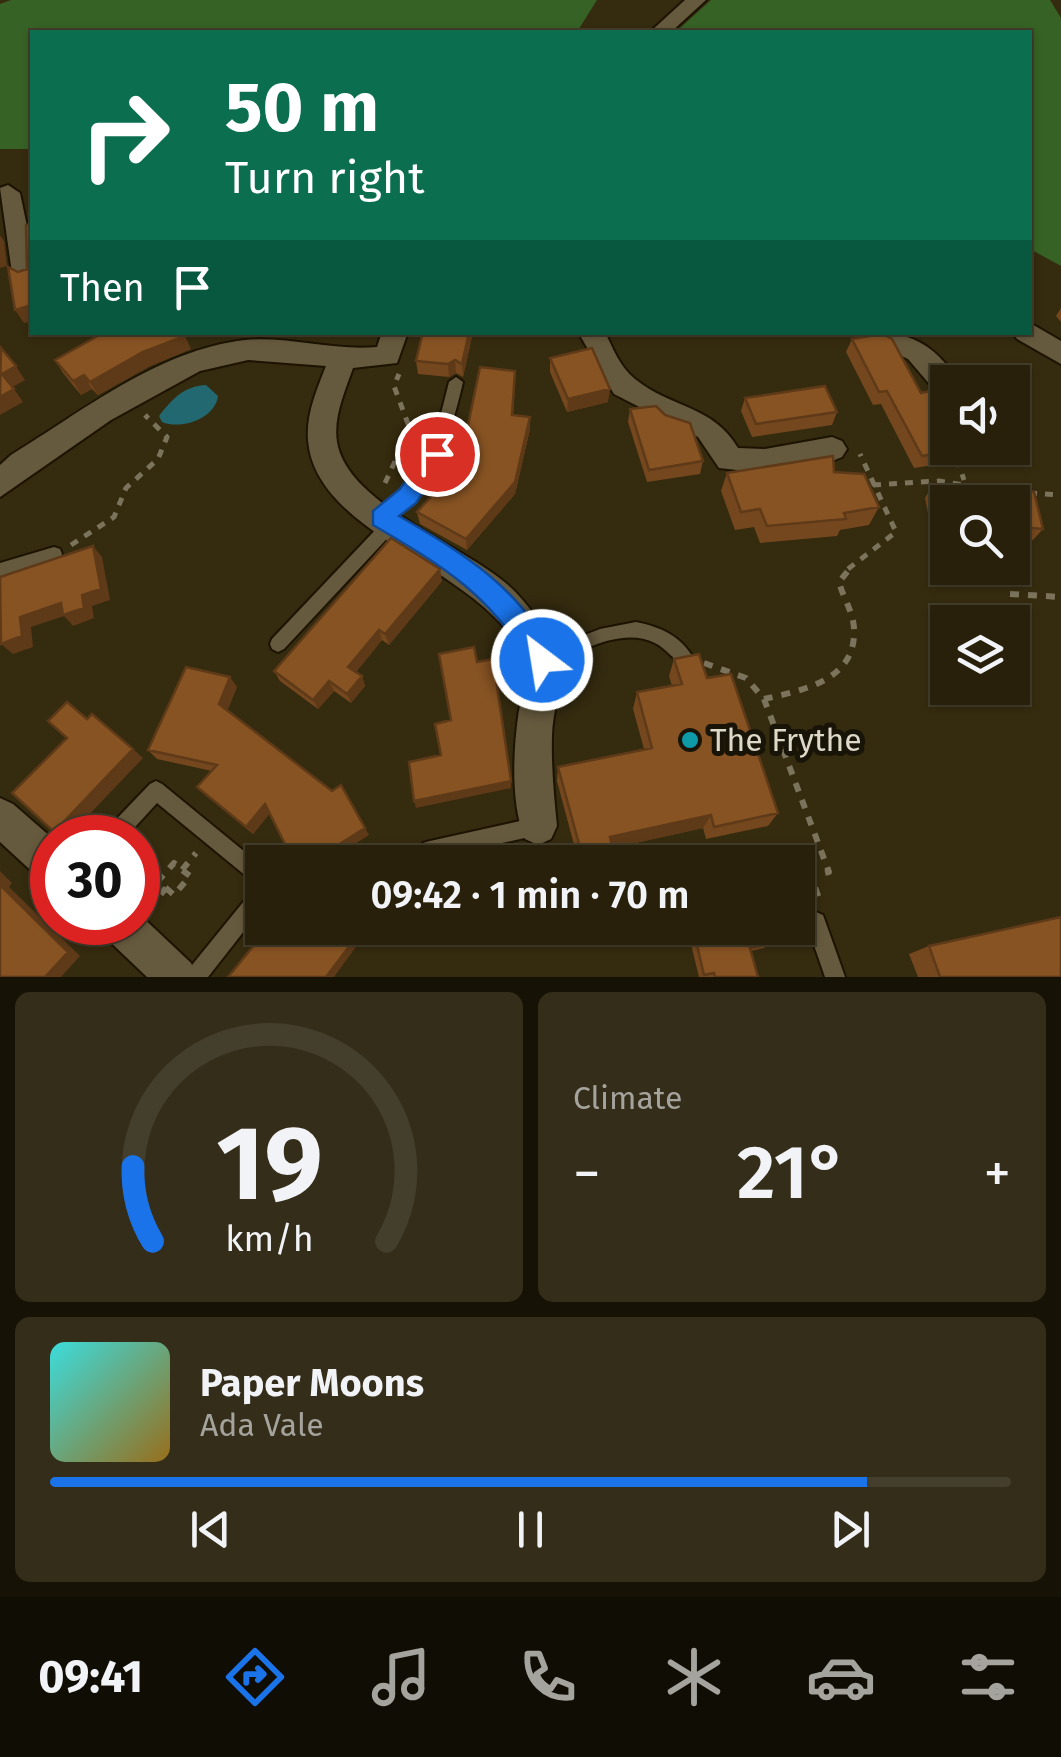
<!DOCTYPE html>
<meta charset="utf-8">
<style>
:root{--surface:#28200b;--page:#342d19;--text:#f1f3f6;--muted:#a5a39d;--line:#443e2c;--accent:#1a73e8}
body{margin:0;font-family:"Fira Sans",sans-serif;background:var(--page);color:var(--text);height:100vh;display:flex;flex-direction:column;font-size:38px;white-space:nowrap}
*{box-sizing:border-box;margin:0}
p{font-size:32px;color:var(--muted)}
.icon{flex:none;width:55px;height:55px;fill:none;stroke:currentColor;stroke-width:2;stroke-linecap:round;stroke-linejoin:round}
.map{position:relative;height:977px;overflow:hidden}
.drawer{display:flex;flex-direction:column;gap:15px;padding:15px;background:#161206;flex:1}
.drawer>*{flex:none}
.banner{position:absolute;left:30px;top:30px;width:1002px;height:305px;border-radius:0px;box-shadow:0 2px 8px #0004,0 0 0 2px var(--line);background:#0b6e4f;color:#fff;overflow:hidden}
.fabs{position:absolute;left:930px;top:365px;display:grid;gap:20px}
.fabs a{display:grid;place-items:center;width:100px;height:100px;border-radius:0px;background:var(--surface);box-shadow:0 2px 8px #0004,0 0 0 2px var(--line);font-size:50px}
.speed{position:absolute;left:30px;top:815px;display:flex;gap:20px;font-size:50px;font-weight:700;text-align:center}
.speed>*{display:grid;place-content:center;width:130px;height:130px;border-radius:50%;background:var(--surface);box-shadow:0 2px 8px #0004,0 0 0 2px var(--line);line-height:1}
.speed .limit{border:15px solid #d22;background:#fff;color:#111}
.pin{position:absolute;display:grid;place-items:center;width:85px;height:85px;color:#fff;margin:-42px;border:5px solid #fff;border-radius:50%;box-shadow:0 2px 10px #0007}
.me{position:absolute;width:110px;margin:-55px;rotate:329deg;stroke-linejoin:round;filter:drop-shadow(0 0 8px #0008)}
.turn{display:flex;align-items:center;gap:35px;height:210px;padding:0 30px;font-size:45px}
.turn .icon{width:130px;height:130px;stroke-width:2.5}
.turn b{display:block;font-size:70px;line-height:85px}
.then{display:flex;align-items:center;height:95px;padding:0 30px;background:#0003;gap:20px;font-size:38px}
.big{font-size:75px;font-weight:600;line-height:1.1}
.drawer .tile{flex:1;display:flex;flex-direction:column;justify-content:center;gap:15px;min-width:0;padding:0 35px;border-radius:15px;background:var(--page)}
.drawer .dial{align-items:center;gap:0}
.dial svg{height:260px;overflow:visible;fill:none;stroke:var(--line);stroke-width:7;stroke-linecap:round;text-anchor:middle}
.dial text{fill:var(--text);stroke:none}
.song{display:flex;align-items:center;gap:30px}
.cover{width:120px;height:120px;border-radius:15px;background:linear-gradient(135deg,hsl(180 70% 55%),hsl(40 70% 35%))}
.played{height:10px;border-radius:5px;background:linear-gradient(90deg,var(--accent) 85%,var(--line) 85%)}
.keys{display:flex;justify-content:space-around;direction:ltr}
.heat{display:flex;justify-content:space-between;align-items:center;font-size:55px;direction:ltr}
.drawer .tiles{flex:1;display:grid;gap:15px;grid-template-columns:1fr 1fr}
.tile:last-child{grid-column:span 2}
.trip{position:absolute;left:245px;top:845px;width:570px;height:100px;border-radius:0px;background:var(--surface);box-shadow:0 2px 8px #0004,0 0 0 2px var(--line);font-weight:600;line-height:100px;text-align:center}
.menu{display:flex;height:160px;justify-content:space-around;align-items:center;background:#100d04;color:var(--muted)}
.menu .icon{width:70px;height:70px}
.menu .selected{color:var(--accent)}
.menu b{font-size:45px;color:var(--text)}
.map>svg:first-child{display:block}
.green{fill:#366225}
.water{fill:#216871}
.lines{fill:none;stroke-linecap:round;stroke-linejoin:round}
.service-casing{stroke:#1c1300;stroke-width:4}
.minor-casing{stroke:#1c1300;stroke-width:4}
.path-far1{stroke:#7b735c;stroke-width:5;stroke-dasharray:8 8;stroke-linecap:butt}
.path{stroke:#7b735c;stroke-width:6;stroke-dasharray:9 9;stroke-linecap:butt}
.service{fill:#665a3e;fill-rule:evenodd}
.minor{fill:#665a3e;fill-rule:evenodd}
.wall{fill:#74471e}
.shaded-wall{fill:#5e3a18}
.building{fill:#875323;stroke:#5e3a18;stroke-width:2.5}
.route{fill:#1a73e8;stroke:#114b97;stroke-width:2.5}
.culture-dot{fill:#0f9aa8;stroke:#181408;stroke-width:4}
.labels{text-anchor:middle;stroke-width:10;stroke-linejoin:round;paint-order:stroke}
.poi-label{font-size:32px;fill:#ded8c8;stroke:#181408;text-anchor:start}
</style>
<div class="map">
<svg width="1061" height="977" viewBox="0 0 1061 977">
<rect width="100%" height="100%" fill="#352b0f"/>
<!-- green -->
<path class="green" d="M11,0H597L577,32H32V149H0V4Z
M711,0H1050L1061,18V266L1030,249V32L679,29Z"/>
<!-- water -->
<path class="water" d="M206,385L218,396C215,419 181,430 162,422L159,416C172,399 184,386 206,385Z"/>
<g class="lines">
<defs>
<path id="service" d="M456,377L463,382C450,438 436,478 392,518L396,519L399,524L396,529L284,649L278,652L272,649L270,644L272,639L381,524L376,523L373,518C382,505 396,496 406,484C432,455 440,418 449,382Z
M54,547L60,549L62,554L60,559L0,577V563Z
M636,622C661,627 681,636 694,659L692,665L686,667C674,661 667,649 655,643C620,625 574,655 542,668L536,666L534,660L536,654L600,629Z
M156,781L162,784L262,866V908L208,977H185L188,970L257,885L157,803L125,838H103L105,831L150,784Z
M538,817L545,819L547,826L545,833L538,835L430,859L423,857L421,850L423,843L430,841Z
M816,912L823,915L845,977H825L806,922L809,915Z"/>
<path id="minor" d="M685,0H706L671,32H650Z
M8,185L20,193L32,250V280L25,282L12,273L0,188Z
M1030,323L1061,341V364L1017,339L1013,332H1030Z
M382,332H408L397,363L353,368C345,391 333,417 337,442C347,504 463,545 508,585C528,603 541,623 553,646C568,676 553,703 552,735C551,765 554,796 557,826L551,839L538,845L525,839C511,805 513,754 518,717C520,698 532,678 524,658C484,567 316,538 308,440C306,414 317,389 326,366L248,360L200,371L111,420L0,497V465L11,455C83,411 158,350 245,340C289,336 333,351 377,347Z
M578,332H605C613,349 620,367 635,379C670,408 713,405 738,448L765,449L832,437L842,441L847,449L842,457L832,461L765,473L719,468L698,437L614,394Z
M862,332C911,332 931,341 960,382H948V396L938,394L908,359L866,339Z
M968,448H998L1000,451L995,459H975Z
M0,798L13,804L52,838V882L38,877L0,842Z
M138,913L191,963L197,977H147L104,936L98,922H138Z"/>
</defs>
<!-- service casing -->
<use href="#service" class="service-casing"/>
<!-- minor casing -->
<use href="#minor" class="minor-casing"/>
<!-- path-far1 -->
<path class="path-far1" d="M1012,396L1022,383L1017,375L1033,361
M957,459L964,480
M385,483L410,429L394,386L399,374
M873,485L939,481L1003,491
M1029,493L1061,495
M71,545L114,517L126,488L158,459L167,437L145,415
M848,569L896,532L860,454"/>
<!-- path -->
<path class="path" d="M1010,594L1061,597
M704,663L746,678L764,699L829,872L811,876L820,901
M764,699C804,690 857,680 854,628C853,612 843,597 839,582L851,567
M798,878L811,876
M166,888L174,895L190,876L182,870
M149,908L166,888L158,881L174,863L182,870L196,853"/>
<!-- service -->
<use href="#service" class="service"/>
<!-- minor -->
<use href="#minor" class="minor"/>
</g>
<!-- wall -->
<path class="wall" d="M1061,308V322L1056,316Z
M473,332L463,377L456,373L449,377L418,374L416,361Z
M852,339L921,393L962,449L953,462L914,468L881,404L873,405L846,352Z
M191,349L150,366L98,395L92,389L81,395L63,373L55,360Z
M550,358L608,402L567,412L550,372Z
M515,383L513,415L530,429L515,494L467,550L420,524L417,512L451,474Z
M745,398L837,412L832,425L752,437L741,411Z
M630,409L703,461L700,474L647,482L628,422Z
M834,472L879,507L869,525L840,530L837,536L760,543L754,527L735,530L721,491L727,473Z
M933,485L1034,492L1043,529L1033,540L1012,539V502H948V535L932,533L925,498Z
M442,581L389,645L382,640L356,672L362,676L365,686L351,703L334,691L318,709L280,681L274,671Z
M674,659L707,678L778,813L768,826L706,839L703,828L577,856L557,781L558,767L644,749L633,709L637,692L672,686L669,676Z
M237,687L227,711L369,835L270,813L253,834L197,787L212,771L157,759L148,750Z
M687,928H766L771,944L764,948L751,951L758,977H699Z
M929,946L1061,977H918L909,954Z"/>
<!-- shaded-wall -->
<path class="shaded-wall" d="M0,235L4,241L7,266L0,268Z
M32,305V321L24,323L15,310Z
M469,332H473L463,377L462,364Z
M185,336L191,349L150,366L98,395L90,382L143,352Z
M455,360L456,373L449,377L448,364Z
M16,366L25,380L11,388L2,374Z
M84,375L92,389L81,395L73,381Z
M14,389L23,402L0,415V397Z
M610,389L608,402L567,412L568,399Z
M530,417V429L515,494L467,550L466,539Z
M93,546L102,557L110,600L92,606L94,618L73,626L64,616L31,627L33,647L13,654L1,644L20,617L82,595Z
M440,569L442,581L389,645L385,634Z
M379,630L382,640L352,677L348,667Z
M362,676L365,686L351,703L347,694Z
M230,677L237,687L226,714L219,704Z
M329,681L334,691L318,709L313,700Z
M133,749L143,758L67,838L54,832Z
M511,781V788L416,808L414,801Z
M341,785L369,835L326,862H311Z
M265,804L272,811L253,834L246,827Z
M711,815L703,828L607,849L610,837Z
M0,871L12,883L9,887L80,956L61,977H45L0,885Z
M427,928H467L432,935Z
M357,936L361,940L334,977H326Z"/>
<!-- building -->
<path class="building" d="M32,224V305L15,310L8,267L18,272L27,269L26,225Z
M105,332H182L185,336L143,352L90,382L84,375L73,381L55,360Z
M423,332H469L462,364L455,360L448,364L416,361Z
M882,334L892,339L921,393L930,391L948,424V448H960L962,449L922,456L887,391L879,392L852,339Z
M1,348L16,366L2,374L14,389L0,397Z
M592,348L610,389L568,399L550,358Z
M480,367L515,371L512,415L530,417L515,482L466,539L417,512L451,474L465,440Z
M825,386L837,412L756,424L745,398Z
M656,406L665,415L690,423L703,461L649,470L630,409Z
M833,456L834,472L864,474L879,507L844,513L846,519L767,526L760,509L741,512L727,473Z
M933,485L1034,492L1043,529L1012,526V502H948V522H940Z
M391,538L440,569L385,634L379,630L348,667L362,676L347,694L329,681L313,700L274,671Z
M93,546L101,589L82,595L84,608L63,615L61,603L20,617L22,636L1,644L0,577Z
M474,647L477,662L493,659L511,781L414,801L409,762L441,755L435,724L451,720L439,654Z
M699,654L707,678L731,674L778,813L714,827L711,815L610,837L616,862H548L582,855L558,767L652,748L637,692L682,684L674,659Z
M186,667L230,677L219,704L332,791L341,785L365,828L311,862H294L265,804L246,827L197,787L217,765L148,750Z
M67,702L87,719L92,714L133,749L54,832L12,793L67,738L48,721Z
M0,885L68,952L45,977H0Z
M1061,917V977H940L929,946Z
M268,928H347L357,936L326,977H228Z
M693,928H766L771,944L750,948L758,977H715L714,973L704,975Z"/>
<!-- route -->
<path class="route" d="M437,445L448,454L445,460L416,503L399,516C463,553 524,590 555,660L552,669H533C493,596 443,566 373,525V511L400,489L429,448Z"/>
<!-- markers -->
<circle class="culture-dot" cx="690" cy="740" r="10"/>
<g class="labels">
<!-- poi labels -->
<g class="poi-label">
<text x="710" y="751">The Frythe</text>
</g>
</g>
</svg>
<div class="fabs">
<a><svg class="icon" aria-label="sound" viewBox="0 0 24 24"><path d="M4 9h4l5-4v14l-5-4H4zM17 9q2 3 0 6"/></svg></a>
<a><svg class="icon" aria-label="search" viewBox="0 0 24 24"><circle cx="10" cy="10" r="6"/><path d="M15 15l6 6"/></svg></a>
<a><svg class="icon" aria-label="layers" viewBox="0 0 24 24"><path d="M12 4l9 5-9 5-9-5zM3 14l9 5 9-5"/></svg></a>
</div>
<div class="speed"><div class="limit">30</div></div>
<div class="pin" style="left:437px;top:454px;background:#d93025"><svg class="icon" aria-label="arrive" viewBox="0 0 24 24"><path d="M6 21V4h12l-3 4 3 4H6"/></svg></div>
<svg class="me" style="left:542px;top:660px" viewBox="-20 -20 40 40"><circle r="17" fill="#1a73e8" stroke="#fff" stroke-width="3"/><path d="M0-11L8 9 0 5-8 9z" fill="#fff"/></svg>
<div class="trip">09:42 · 1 min · 70 m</div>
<div class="banner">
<div class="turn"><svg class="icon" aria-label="right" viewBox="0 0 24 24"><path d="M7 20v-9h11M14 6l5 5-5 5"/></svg><div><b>50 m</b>Turn right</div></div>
<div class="then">Then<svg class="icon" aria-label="arrive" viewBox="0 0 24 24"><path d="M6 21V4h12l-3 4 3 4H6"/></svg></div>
</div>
</div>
<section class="drawer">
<div class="tiles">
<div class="tile dial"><svg viewBox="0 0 100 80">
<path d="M14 69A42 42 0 1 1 86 69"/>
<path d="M14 69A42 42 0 0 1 8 46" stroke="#1a73e8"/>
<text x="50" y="56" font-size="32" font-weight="700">19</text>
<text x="50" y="72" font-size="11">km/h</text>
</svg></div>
<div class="tile"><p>Climate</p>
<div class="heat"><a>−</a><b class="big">21°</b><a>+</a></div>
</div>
<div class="tile">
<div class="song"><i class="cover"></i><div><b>Paper Moons</b><p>Ada Vale</p></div></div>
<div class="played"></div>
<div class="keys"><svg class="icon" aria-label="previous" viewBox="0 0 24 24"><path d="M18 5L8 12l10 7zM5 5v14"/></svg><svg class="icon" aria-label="pause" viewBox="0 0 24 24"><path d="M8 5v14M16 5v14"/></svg><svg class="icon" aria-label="next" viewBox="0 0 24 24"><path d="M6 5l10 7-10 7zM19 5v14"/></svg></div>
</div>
</div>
</section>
<nav class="menu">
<b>09:41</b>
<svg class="icon selected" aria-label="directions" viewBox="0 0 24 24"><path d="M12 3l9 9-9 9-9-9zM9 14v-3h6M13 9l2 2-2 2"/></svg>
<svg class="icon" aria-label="music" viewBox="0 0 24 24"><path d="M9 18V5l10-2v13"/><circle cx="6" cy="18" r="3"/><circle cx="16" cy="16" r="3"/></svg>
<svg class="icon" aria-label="phone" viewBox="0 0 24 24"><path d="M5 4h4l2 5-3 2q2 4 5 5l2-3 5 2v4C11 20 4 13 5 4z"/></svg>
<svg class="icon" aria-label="climate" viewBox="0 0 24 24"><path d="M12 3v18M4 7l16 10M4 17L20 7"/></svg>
<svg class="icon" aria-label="car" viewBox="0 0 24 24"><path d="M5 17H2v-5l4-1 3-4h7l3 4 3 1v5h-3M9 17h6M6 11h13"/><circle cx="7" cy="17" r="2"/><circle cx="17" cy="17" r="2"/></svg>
<svg class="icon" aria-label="filters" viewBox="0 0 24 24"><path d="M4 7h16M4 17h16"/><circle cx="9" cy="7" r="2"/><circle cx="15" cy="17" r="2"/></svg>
</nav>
